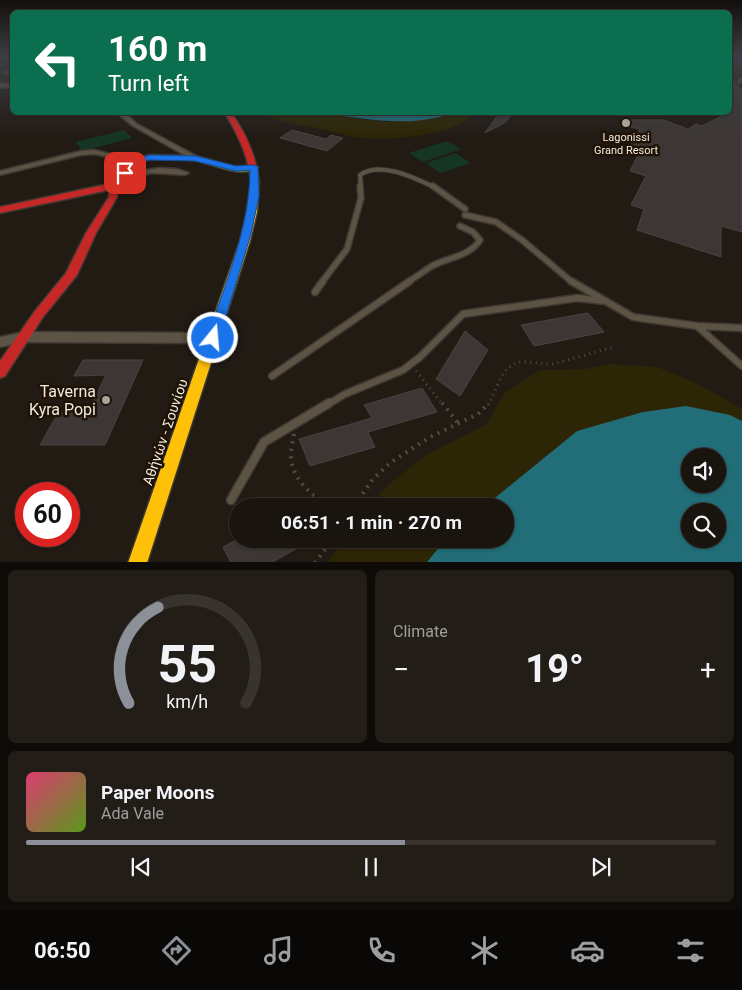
<!DOCTYPE html>
<meta charset="utf-8">
<style>
:root{--surface:#1a140f;--page:#231d18;--text:#f1f3f6;--muted:#9f9e9e;--line:#38332f;--accent:#8c9099}
body{margin:0;font-family:Roboto,sans-serif;background:var(--page);color:var(--text);height:100vh;display:flex;flex-direction:column;font-size:19px;white-space:nowrap}
*{box-sizing:border-box;margin:0}
p{font-size:16px;color:var(--muted)}
.icon{flex:none;width:28px;height:28px;fill:none;stroke:currentColor;stroke-width:2;stroke-linecap:round;stroke-linejoin:round}
.map{position:relative;height:562px;overflow:hidden}
.panel{display:flex;flex-direction:column;gap:8px;padding:8px;background:#0e0b08;flex:1}
.panel>*{flex:none}
.banner{position:absolute;left:10px;top:10px;width:722px;height:105px;border-radius:8px;box-shadow:0 1px 4px #0004,0 0 0 1px var(--line);background:#0b6e4f;color:#fff;overflow:hidden}
.buttons{position:absolute;left:681px;top:448px;display:grid;gap:10px}
.buttons a{display:grid;place-items:center;width:45px;height:45px;border-radius:50%;background:var(--surface);box-shadow:0 1px 4px #0004,0 0 0 1px var(--line);font-size:25px}
.speed{position:absolute;left:15px;top:482px;display:flex;gap:10px;font-size:25px;font-weight:700;text-align:center}
.speed>*{display:grid;place-content:center;width:65px;height:65px;border-radius:50%;background:var(--surface);box-shadow:0 1px 4px #0004,0 0 0 1px var(--line);line-height:1}
.speed .limit{border:8px solid #d22;background:#fff;color:#111}
.pin{position:absolute;display:grid;place-items:center;width:42px;height:42px;color:#fff;margin:-21px;border-radius:10px;box-shadow:0 2px 8px #0006}
.me{position:absolute;width:55px;margin:-28px;rotate:17deg;stroke-linejoin:round;filter:drop-shadow(0 0 4px #0008)}
.turn{display:flex;align-items:center;gap:18px;height:105px;padding:0 15px;font-size:22px}
.turn .icon{width:65px;height:65px;stroke-width:2.5}
.turn b{display:block;font-size:35px;line-height:42px}
.big{font-size:38px;font-weight:700;line-height:1.1}
.panel .widget{flex:1;display:flex;flex-direction:column;justify-content:center;gap:8px;min-width:0;padding:0 18px;border-radius:8px;background:var(--page)}
.panel .dial{align-items:center;gap:0}
.dial svg{height:130px;overflow:visible;fill:none;stroke:var(--line);stroke-width:7;stroke-linecap:round;text-anchor:middle}
.dial text{fill:var(--text);stroke:none}
.song{display:flex;align-items:center;gap:15px}
.cover{width:60px;height:60px;border-radius:8px;background:linear-gradient(135deg,hsl(340 70% 55%),hsl(90 70% 35%))}
.played{height:5px;border-radius:2px;background:linear-gradient(90deg,var(--accent) 55%,var(--line) 55%)}
.keys{display:flex;justify-content:space-around;direction:ltr}
.heat{display:flex;justify-content:space-between;align-items:center;font-size:28px;direction:ltr}
.panel .tiles{flex:1;display:grid;gap:8px;grid-template-columns:1fr 1fr}
.widget:last-child{grid-column:span 2}
.trip{position:absolute;left:229px;top:498px;width:285px;height:50px;border-radius:25px;background:var(--surface);box-shadow:0 1px 4px #0004,0 0 0 1px var(--line);font-weight:700;line-height:50px;text-align:center}
.dock{display:flex;height:80px;justify-content:space-around;align-items:center;background:#0a0806;color:var(--muted)}
.dock .icon{width:35px;height:35px}
.dock .active{color:var(--accent)}
.dock b{font-size:22px;color:var(--text)}
.map>svg:first-child{display:block}
.green{fill:#153624}
.sand{fill:#2c2506}
.water{fill:#216d78;fill-rule:evenodd}
.building{fill:#3c3634;stroke:#494341}
.lines{fill:none;stroke-linecap:round;stroke-linejoin:round}
.lane-far4-casing{stroke:#3e3831;stroke-width:4.5}
.lane-far3-casing{stroke:#3e3831;stroke-width:5.5}
.lane-far2-casing{stroke:#3e3831;stroke-width:8}
.lane-far1-casing{stroke:#3e3831;stroke-width:9}
.lane-casing{stroke:#3e3831;stroke-width:11}
.street-casing{stroke:#3e3831;stroke-width:3}
.fast-casing{stroke:#3e3831;stroke-width:3}
.slow-casing{stroke:#3e3831;stroke-width:3}
.jam-casing{stroke:#3e3831;stroke-width:3}
.path-far1{stroke:#534c42;stroke-width:3;stroke-dasharray:1 4.5;stroke-linecap:butt}
.path{stroke:#534c42;stroke-width:4;stroke-dasharray:2 5.5;stroke-linecap:butt}
.lane-far4{stroke:#5c5344;stroke-width:3}
.lane-far3{stroke:#5c5344;stroke-width:4}
.lane-far2{stroke:#5c5344;stroke-width:5}
.lane-far1{stroke:#5c5344;stroke-width:6}
.lane{stroke:#5c5344;stroke-width:8}
.street{fill:#5c5344;fill-rule:evenodd}
.fast{fill:#4caf50;fill-rule:evenodd}
.slow{fill:#ffc107;fill-rule:evenodd}
.jam{fill:#c62828;fill-rule:evenodd}
.route{fill:#1a73e8;stroke:#114b97}
.poi-dot{fill:#a9a299;stroke:#1f1305;stroke-width:2}
.labels{text-anchor:middle;stroke-width:5;stroke-linejoin:round;paint-order:stroke}
.far-poi-label{font-size:11px;fill:#f2eae0;stroke:#1f1305}
.street-label{font-size:14px;fill:#f2eae0;stroke:#1f1305}
.near-poi-label{font-size:16px;fill:#f2eae0;stroke:#1f1305;text-anchor:end}
</style>
<div class="map">
<svg width="742" height="563" viewBox="0 0 742 563">
<rect width="100%" height="100%" fill="#221b14"/>
<!-- green -->
<path class="green" d="M124,130L132,138L82,151L76,142Z
M447,141L461,149L423,162L409,153Z
M456,153L470,163L440,173L426,163Z"/>
<!-- sand -->
<path class="sand" d="M261,113C280,113 300,111 319,113C343,114 367,122 391,122C420,122 447,113 476,113C452,136 398,140 365,138C349,137 332,131 316,128C297,124 278,122 261,113Z
M611,364L657,367L690,380L742,409V421L730,415L577,431L485,506H370L389,484L428,454L487,424L504,393L540,370L585,369Z
M345,539H446L427,562L327,563Z"/>
<!-- water -->
<path class="water" d="M319,113H453C407,129 365,118 319,113Z
M686,406L730,415L742,421V562H427L446,539H505V506H485L577,431L643,412ZM718,456V484H690V456ZM718,511V539H690V511Z"/>
<!-- building -->
<path class="building" d="M730,77L742,91V232L721,226V257L637,230L644,209L631,205L646,176L630,171L639,153L627,150L640,129L622,125V120H663L688,129L696,124L702,126L730,112Z
M500,112H512L506,122L485,133Z
M292,130L326,139L331,135L343,138L327,151L280,138Z
M588,313L604,332L534,346L521,325Z
M465,331L488,350L460,396L436,379Z
M83,360H143L105,445H40L58,413H87L106,375L74,376Z
M422,388L437,412L368,432L375,447L310,466L299,439L372,418L364,405Z
M238,539H313L271,563H231L223,547Z"/>
<g class="lines">
<defs>
<path id="lane-far4" d="M739,82L742,79"/>
<path id="lane-far3" d="M361,188L360,175C380,160 417,179 436,188"/>
<path id="lane-far2" d="M433,186L465,209
M465,215L496,222L522,240L572,282
M322,282L347,249L361,198L360,186
M408,282C416,277 424,271 432,266C448,257 469,257 480,240L473,232L460,226"/>
<path id="lane-far1" d="M571,281L633,317L697,326L742,328
M315,292L323,281
M697,326L742,366
M272,376L410,281
M327,405L345,394L403,370L420,357L463,314L577,298L605,301"/>
<path id="lane" d="M231,500L264,442L329,403"/>
<path id="street" d="M12,69V73L7,74L4,72Z
M0,83L12,84V88L0,87Z
M116,112H124L137,124L200,158L193,160L133,126Z
M94,150L139,161L135,163L94,154L81,155L0,175V171L81,151Z
M160,168L177,169L189,173L185,175L152,173L120,181L116,178L136,171Z
M24,332L213,333L218,334L219,338L218,342L213,343L24,342L0,347V337Z"/>
<path id="fast" d="M150,155L196,156L235,167L254,165L258,167C242,179 215,165 198,161C185,158 151,157 140,162C131,166 122,180 116,188H110V184L132,159Z"/>
<path id="slow" d="M255,178L259,181L257,212L250,241L147,563H128L240,241L247,212L251,181Z"/>
<path id="jam" d="M224,112H231C246,134 256,155 259,181L258,183H252L251,181C248,155 238,134 224,112Z
M113,183L117,186V197L96,233L77,275L43,317L5,376L0,378V361L35,311L66,273L86,233L109,197V190L0,213V207Z"/>
</defs>
<!-- lane-far4 casing -->
<use href="#lane-far4" class="lane-far4-casing"/>
<!-- lane-far3 casing -->
<use href="#lane-far3" class="lane-far3-casing"/>
<!-- lane-far2 casing -->
<use href="#lane-far2" class="lane-far2-casing"/>
<!-- lane-far1 casing -->
<use href="#lane-far1" class="lane-far1-casing"/>
<!-- lane casing -->
<use href="#lane" class="lane-casing"/>
<!-- street casing -->
<use href="#street" class="street-casing"/>
<!-- fast casing -->
<use href="#fast" class="fast-casing"/>
<!-- slow casing -->
<use href="#slow" class="slow-casing"/>
<!-- jam casing -->
<use href="#jam" class="jam-casing"/>
<!-- path-far1 -->
<path class="path-far1" d="M416,371L443,405
M488,405C497,391 501,364 521,362C532,361 542,365 553,364L613,347"/>
<!-- path -->
<path class="path" d="M442,403L458,423
M294,434C293,441 291,447 291,454C290,477 310,493 326,506
M354,506L373,479L390,463L430,437L478,414L489,403
M315,563L333,539"/>
<!-- lane-far4 -->
<use href="#lane-far4" class="lane-far4"/>
<!-- lane-far3 -->
<use href="#lane-far3" class="lane-far3"/>
<!-- lane-far2 -->
<use href="#lane-far2" class="lane-far2"/>
<!-- lane-far1 -->
<use href="#lane-far1" class="lane-far1"/>
<!-- lane -->
<use href="#lane" class="lane"/>
<!-- street -->
<use href="#street" class="street"/>
<!-- fast -->
<use href="#fast" class="fast"/>
<!-- slow -->
<use href="#slow" class="slow"/>
<!-- jam -->
<use href="#jam" class="jam"/>
</g>
<!-- sky -->
<linearGradient id="sky" x2="0" y2="1"><stop stop-color="#130f0b"/><stop offset="0.42" stop-color="#3e3f45"/><stop offset="1" stop-color="#3e3f45" stop-opacity="0"/></linearGradient>
<rect width="742" height="136" fill="url(#sky)"/>
<!-- route -->
<path class="route" d="M150,155L196,156L236,166L254,165L258,167L259,196L251,234L218,342H208L207,338C225,284 250,228 250,170L236,171L195,161L150,160L138,163L128,175L121,173L132,159Z"/>
<!-- markers -->
<g class="poi-dot">
<circle cx="626" cy="123" r="5"/>
<circle cx="106" cy="400" r="5"/>
</g>
<g class="labels">
<!-- far-poi labels -->
<g class="far-poi-label">
<text x="626" y="141">Lagonissi<tspan x="626" dy="13">Grand Resort</tspan></text>
</g>
<!-- street labels -->
<g class="street-label">
<text transform="translate(165 432) rotate(-71)" y="5">Αθήνών - Σουνίου</text>
</g>
<!-- near-poi labels -->
<g class="near-poi-label">
<text x="96" y="397">Taverna<tspan x="96" dy="18">Kyra Popi</tspan></text>
</g>
</g>
</svg>
<div class="buttons">
<a><svg class="icon" aria-label="sound" viewBox="0 0 24 24"><path d="M4 9h4l5-4v14l-5-4H4zM17 9q2 3 0 6"/></svg></a>
<a><svg class="icon" aria-label="search" viewBox="0 0 24 24"><circle cx="10" cy="10" r="6"/><path d="M15 15l6 6"/></svg></a>
</div>
<div class="speed"><div class="limit">60</div></div>
<div class="pin" style="left:125px;top:173px;background:#d93025"><svg class="icon" aria-label="arrive" viewBox="0 0 24 24"><path d="M6 21V4h12l-3 4 3 4H6"/></svg></div>
<svg class="me" style="left:213px;top:338px" viewBox="-20 -20 40 40"><circle r="17" fill="#1a73e8" stroke="#fff" stroke-width="3"/><path d="M0-11L8 9 0 5-8 9z" fill="#fff"/></svg>
<div class="trip">06:51 · 1 min · 270 m</div>
<div class="banner">
<div class="turn"><svg class="icon" aria-label="left" viewBox="0 0 24 24"><path d="M17 20v-9H6M10 6l-5 5 5 5"/></svg><div><b>160 m</b>Turn left</div></div>
</div>
</div>
<section class="panel">
<div class="tiles">
<div class="widget dial"><svg viewBox="0 0 100 80">
<path d="M14 69A42 42 0 1 1 86 69"/>
<path d="M14 69A42 42 0 0 1 32 10" stroke="#8c9099"/>
<text x="50" y="56" font-size="32" font-weight="700">55</text>
<text x="50" y="72" font-size="11">km/h</text>
</svg></div>
<div class="widget"><p>Climate</p>
<div class="heat"><a>−</a><b class="big">19°</b><a>+</a></div>
</div>
<div class="widget">
<div class="song"><i class="cover"></i><div><b>Paper Moons</b><p>Ada Vale</p></div></div>
<div class="played"></div>
<div class="keys"><svg class="icon" aria-label="previous" viewBox="0 0 24 24"><path d="M18 5L8 12l10 7zM5 5v14"/></svg><svg class="icon" aria-label="pause" viewBox="0 0 24 24"><path d="M8 5v14M16 5v14"/></svg><svg class="icon" aria-label="next" viewBox="0 0 24 24"><path d="M6 5l10 7-10 7zM19 5v14"/></svg></div>
</div>
</div>
</section>
<nav class="dock">
<b>06:50</b>
<svg class="icon active" aria-label="directions" viewBox="0 0 24 24"><path d="M12 3l9 9-9 9-9-9zM9 14v-3h6M13 9l2 2-2 2"/></svg>
<svg class="icon" aria-label="music" viewBox="0 0 24 24"><path d="M9 18V5l10-2v13"/><circle cx="6" cy="18" r="3"/><circle cx="16" cy="16" r="3"/></svg>
<svg class="icon" aria-label="phone" viewBox="0 0 24 24"><path d="M5 4h4l2 5-3 2q2 4 5 5l2-3 5 2v4C11 20 4 13 5 4z"/></svg>
<svg class="icon" aria-label="climate" viewBox="0 0 24 24"><path d="M12 3v18M4 7l16 10M4 17L20 7"/></svg>
<svg class="icon" aria-label="car" viewBox="0 0 24 24"><path d="M5 17H2v-5l4-1 3-4h7l3 4 3 1v5h-3M9 17h6M6 11h13"/><circle cx="7" cy="17" r="2"/><circle cx="17" cy="17" r="2"/></svg>
<svg class="icon" aria-label="filters" viewBox="0 0 24 24"><path d="M4 7h16M4 17h16"/><circle cx="9" cy="7" r="2"/><circle cx="15" cy="17" r="2"/></svg>
</nav>
